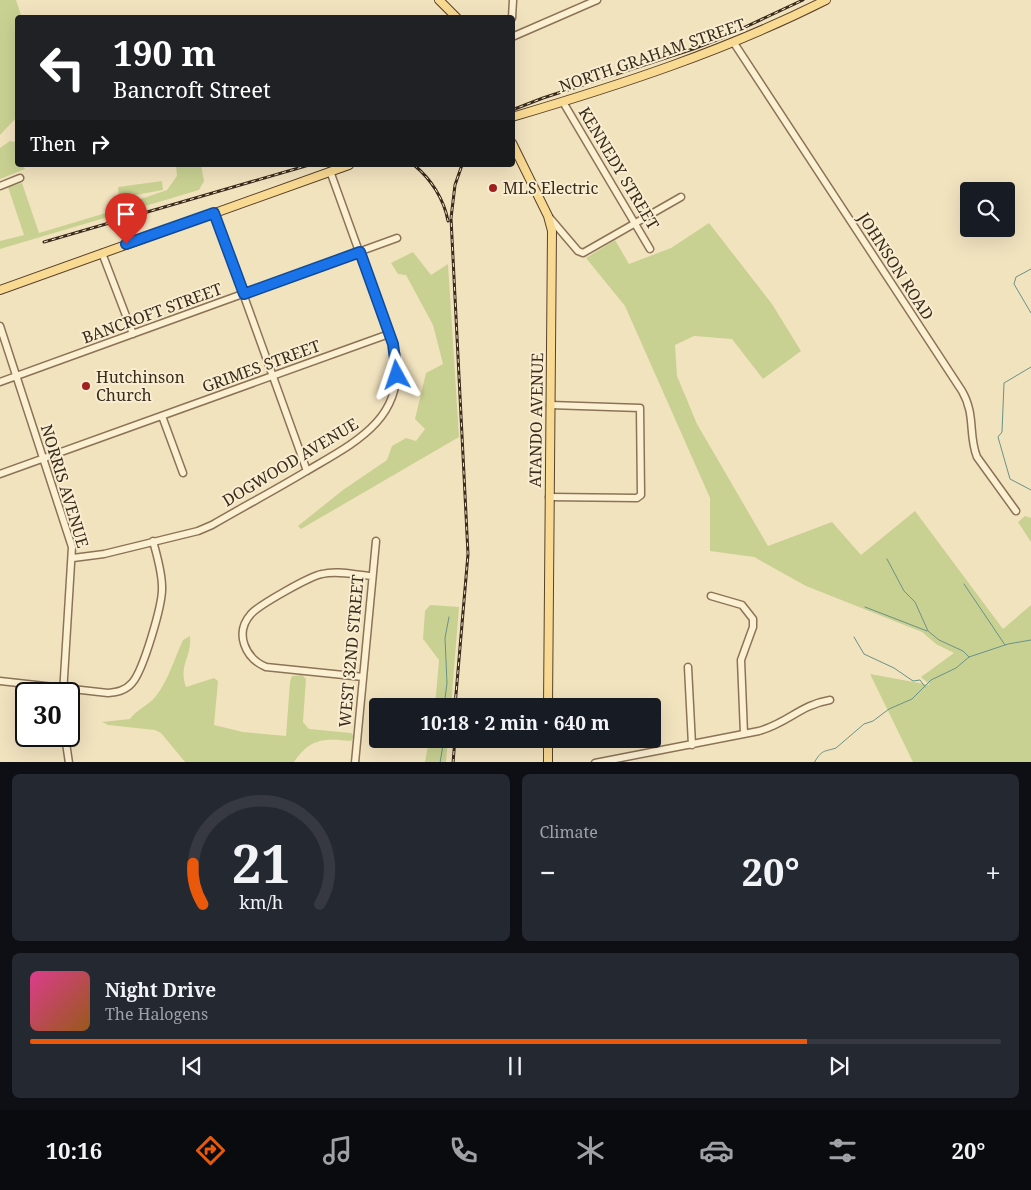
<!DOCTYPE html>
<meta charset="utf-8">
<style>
:root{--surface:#171b24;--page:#242831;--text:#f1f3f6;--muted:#9ea1a6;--line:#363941;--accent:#ea580c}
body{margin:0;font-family:"Noto Serif",serif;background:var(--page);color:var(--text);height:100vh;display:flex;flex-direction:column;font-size:19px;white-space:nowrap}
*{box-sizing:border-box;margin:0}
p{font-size:16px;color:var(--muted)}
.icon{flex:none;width:28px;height:28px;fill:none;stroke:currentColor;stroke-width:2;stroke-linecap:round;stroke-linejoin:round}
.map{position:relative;height:762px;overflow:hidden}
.side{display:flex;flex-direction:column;gap:12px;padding:12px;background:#0d0f14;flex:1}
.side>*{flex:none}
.top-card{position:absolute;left:15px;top:15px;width:500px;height:152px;border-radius:5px;box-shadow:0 5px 20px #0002;background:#202124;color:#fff;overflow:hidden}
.fabs{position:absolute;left:960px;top:182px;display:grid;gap:10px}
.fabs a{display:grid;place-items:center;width:55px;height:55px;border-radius:5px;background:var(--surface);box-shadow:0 5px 20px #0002;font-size:25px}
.speed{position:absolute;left:15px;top:682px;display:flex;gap:10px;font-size:25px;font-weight:700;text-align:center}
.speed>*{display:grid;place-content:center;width:65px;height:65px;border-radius:50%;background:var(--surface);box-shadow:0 5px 20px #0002;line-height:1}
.speed .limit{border:2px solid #111;border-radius:8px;background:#fff;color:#111}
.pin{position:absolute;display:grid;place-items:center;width:42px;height:42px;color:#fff;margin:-51px -21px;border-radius:50% 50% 50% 0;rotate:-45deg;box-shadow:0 0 5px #0007}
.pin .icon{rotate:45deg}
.me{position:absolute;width:55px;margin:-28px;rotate:355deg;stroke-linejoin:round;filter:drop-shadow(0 0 4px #0008)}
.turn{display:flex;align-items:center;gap:18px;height:105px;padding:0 15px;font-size:22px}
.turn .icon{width:65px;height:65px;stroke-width:2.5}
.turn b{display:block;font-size:35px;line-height:42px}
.then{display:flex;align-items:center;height:48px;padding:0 15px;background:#0003;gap:10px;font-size:19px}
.big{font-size:38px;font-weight:700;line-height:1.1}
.side .widget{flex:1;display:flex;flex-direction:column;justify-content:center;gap:8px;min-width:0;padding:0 18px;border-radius:8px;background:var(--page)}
.side .dial{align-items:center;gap:0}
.dial svg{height:130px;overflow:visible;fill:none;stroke:var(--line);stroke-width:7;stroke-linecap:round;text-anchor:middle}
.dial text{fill:var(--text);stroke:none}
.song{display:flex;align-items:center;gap:15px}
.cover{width:60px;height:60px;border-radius:8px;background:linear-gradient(135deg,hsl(330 70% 55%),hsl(30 70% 35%))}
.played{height:5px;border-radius:2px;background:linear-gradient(90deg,var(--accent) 80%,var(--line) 80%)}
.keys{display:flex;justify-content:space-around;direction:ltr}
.heat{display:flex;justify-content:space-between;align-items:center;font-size:28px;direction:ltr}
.side .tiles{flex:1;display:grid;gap:12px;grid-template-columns:1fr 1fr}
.widget:last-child{grid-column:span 2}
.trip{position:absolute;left:369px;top:698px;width:292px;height:50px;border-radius:5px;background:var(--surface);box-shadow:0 5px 20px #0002;font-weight:700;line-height:50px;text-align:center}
.tab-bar{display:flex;height:80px;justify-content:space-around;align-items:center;background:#090b0e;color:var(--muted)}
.tab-bar .icon{width:35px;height:35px}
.tab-bar .on{color:var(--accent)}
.tab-bar b{font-size:22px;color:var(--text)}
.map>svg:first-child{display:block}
.green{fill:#c9d192}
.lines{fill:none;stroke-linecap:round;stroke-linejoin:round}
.stream{stroke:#699288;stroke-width:1}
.minor-casing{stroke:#8c7356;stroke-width:9}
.major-casing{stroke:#59412b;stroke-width:10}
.minor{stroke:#fcf0d3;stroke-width:6}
.major{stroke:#f9da93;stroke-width:8}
.rail-casing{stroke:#3a2b1c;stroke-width:3}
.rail{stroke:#f8edd0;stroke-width:1;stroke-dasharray:4;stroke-linecap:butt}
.route-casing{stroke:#114b97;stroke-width:12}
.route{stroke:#1a73e8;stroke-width:9}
.poi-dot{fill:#a12020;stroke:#f8edd0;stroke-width:2}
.labels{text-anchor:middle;stroke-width:4;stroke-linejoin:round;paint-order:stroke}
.street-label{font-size:16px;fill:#3a2b1c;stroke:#f8edd0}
.poi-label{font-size:16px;fill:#3a2b1c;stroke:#f8edd0;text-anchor:start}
</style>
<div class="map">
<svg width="1031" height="763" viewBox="0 0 1031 763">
<rect width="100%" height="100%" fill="#f2e3bf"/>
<!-- green -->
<path class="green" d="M0,0H16L21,15L27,17L18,18L17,117L0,135Z
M10,141L15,142L17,149L18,165H23L25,169L0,179V148Z
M176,165H201L204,181L199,190L0,249V241L24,235L8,187L22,183L39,233L119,209L129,203L167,190L177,176Z
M162,181L163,190L119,198L118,187Z
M709,223L772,304L801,351L763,379L732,339L694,336L675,345L677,376L697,424L768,546L832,522L861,555L915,511L1003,629L1031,605V762H913L870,674L930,685L921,677L954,653L936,644L922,632L806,586L754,557L710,551V498L625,306L586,258L615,240L629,264L671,248Z
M413,252L431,275L448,264L459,437L301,529L298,526L343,490L387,460L392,446L406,438L416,441L425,429L415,419L426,373L443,364L433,325L406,275L398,274L391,263Z
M1025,516L1031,518V542L1018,522Z
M430,605L459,607L451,706H435L439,660L423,639L425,611Z
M190,636C192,658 178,665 186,687L214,678L218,681L214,725L243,732L286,736L290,682L292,676L302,675L306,679L303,722L309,729L351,733L354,736L351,741C324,738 310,738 294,762H185L161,733L155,730L108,725L102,722L130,719C137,709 148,706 156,696C168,681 175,657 183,640Z
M422,739H448L446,762H425L428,746H420L417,742Z"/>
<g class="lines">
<!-- stream -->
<path class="stream" d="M1031,269L1016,277L1014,284L1031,313
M1031,367L1004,383L1002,432L998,437L1010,479L1031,490
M887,559L904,591L915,602L928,631L939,640L963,651L969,657
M964,584L1005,645
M865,607L927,631
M854,637L864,654L894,668L913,681L920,680L925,687
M444,706L447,683L445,638L449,617
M440,763L444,739
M814,763C822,749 824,752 836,748L864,724L873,721L889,709L912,699L931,680L956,668L969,657L1008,644L1031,640"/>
<defs>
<path id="minor" d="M512,18L513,0
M512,37L597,0
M734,43L962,391C976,415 968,435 977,457L1016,511
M563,102L650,249
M0,186L20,178
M214,213L307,471
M549,217L578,251L583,253L681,197
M102,253L133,334
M0,326L72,547L63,694
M0,382L397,238
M162,416L183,473
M0,474L389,334
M549,497L637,498L641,495L640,408L550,405
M73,558L104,554L198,531L212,525C243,507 275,490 305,472C354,443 405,420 396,354L330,171
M711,596L742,605L753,619V627L741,660L744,734
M688,667L692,745
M363,677L266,667C245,658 234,633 251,614C259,605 310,576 322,574C337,570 356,575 372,576
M0,681L108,693C117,692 125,691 132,683C143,671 163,604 162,587C162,572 157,556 153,541
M65,736L69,763
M355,763L376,541
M595,763L759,731C788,723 800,705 830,700"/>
<path id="major" d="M439,0L457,18
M512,117C620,85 725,51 826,0
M512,143L548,216L552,231L548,706
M0,290L349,165
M548,763V739"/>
</defs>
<!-- minor casing -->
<use href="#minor" class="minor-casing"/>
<!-- major casing -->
<use href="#major" class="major-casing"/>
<!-- minor -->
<use href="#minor" class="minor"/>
<!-- major -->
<use href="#major" class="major"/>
<defs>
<path id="rail" d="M512,110L543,98L693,49L724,37L803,0
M414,165C431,179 444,199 448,221
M44,242L309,165
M455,706L468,554L451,218L455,185L462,165
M453,763L455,739"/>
</defs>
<!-- rail casing -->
<use href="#rail" class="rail-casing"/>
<!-- rail -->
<use href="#rail" class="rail"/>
</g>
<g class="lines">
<defs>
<path id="route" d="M126,244L214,213L244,294L360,252L393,344L397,375"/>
</defs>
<!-- route casing -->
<use href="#route" class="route-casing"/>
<!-- route -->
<use href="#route" class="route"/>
</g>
<!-- markers -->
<g class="poi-dot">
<circle cx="493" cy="188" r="5"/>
<circle cx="86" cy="386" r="5"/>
</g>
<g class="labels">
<!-- street labels -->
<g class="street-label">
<text transform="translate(652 55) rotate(-19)" y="6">NORTH GRAHAM STREET</text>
<text transform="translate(619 168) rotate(59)" y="6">KENNEDY STREET</text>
<text transform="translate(896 266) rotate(57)" y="6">JOHNSON ROAD</text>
<text transform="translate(152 313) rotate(-20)" y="6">BANCROFT STREET</text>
<text transform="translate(261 366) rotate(-20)" y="6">GRIMES STREET</text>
<text transform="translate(536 420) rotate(-89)" y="6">ATANDO AVENUE</text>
<text transform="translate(290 462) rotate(-31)" y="6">DOGWOOD AVENUE</text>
<text transform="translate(65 486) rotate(73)" y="6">NORRIS AVENUE</text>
<text transform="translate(351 651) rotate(-85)" y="6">WEST 32ND STREET</text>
</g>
<!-- poi labels -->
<g class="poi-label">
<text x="503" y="194">MLS Electric</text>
<text x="96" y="383">Hutchinson<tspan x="96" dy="18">Church</tspan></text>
</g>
</g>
</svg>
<div class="fabs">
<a><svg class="icon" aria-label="search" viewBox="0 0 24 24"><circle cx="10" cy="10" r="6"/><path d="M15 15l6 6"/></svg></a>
</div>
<div class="speed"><div class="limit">30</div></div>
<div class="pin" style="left:126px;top:244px;background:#d93025"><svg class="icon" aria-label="arrive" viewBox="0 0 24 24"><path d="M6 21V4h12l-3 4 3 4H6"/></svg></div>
<svg class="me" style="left:397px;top:375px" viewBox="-20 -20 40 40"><path d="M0-17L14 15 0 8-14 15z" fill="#1a73e8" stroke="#fff" stroke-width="4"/></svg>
<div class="trip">10:18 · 2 min · 640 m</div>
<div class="top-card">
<div class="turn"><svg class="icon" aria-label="left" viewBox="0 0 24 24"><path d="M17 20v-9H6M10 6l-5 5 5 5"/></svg><div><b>190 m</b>Bancroft Street</div></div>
<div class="then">Then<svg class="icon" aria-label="right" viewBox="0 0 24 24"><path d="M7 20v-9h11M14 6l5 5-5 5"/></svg></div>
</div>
</div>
<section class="side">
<div class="tiles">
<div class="widget dial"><svg viewBox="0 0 100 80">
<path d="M14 69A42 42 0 1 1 86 69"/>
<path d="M14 69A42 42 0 0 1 8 44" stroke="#ea580c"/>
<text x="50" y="56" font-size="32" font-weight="700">21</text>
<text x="50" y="72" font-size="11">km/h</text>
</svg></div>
<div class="widget"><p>Climate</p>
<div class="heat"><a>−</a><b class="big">20°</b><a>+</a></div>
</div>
<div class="widget">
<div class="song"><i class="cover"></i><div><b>Night Drive</b><p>The Halogens</p></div></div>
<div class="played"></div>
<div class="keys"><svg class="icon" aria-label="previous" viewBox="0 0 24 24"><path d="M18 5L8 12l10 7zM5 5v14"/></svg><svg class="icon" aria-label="pause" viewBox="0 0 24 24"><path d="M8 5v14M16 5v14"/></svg><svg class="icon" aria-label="next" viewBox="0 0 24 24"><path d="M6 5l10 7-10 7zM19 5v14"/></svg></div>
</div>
</div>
</section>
<nav class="tab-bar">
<b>10:16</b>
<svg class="icon on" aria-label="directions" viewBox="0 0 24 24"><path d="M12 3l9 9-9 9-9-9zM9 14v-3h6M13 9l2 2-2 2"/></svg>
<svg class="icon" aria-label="music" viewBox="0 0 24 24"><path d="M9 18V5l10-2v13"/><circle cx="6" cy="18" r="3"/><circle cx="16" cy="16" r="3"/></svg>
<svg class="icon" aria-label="phone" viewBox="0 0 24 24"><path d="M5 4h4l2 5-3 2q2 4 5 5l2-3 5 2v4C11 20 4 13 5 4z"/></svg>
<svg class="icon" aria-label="climate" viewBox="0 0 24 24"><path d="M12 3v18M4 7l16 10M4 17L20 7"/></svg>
<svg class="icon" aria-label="car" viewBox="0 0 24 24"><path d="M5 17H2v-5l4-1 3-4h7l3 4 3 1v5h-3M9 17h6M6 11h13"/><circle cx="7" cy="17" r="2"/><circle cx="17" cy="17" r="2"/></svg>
<svg class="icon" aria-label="filters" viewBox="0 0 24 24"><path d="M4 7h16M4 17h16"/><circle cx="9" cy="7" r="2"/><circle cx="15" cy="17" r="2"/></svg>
<b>20°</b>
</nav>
